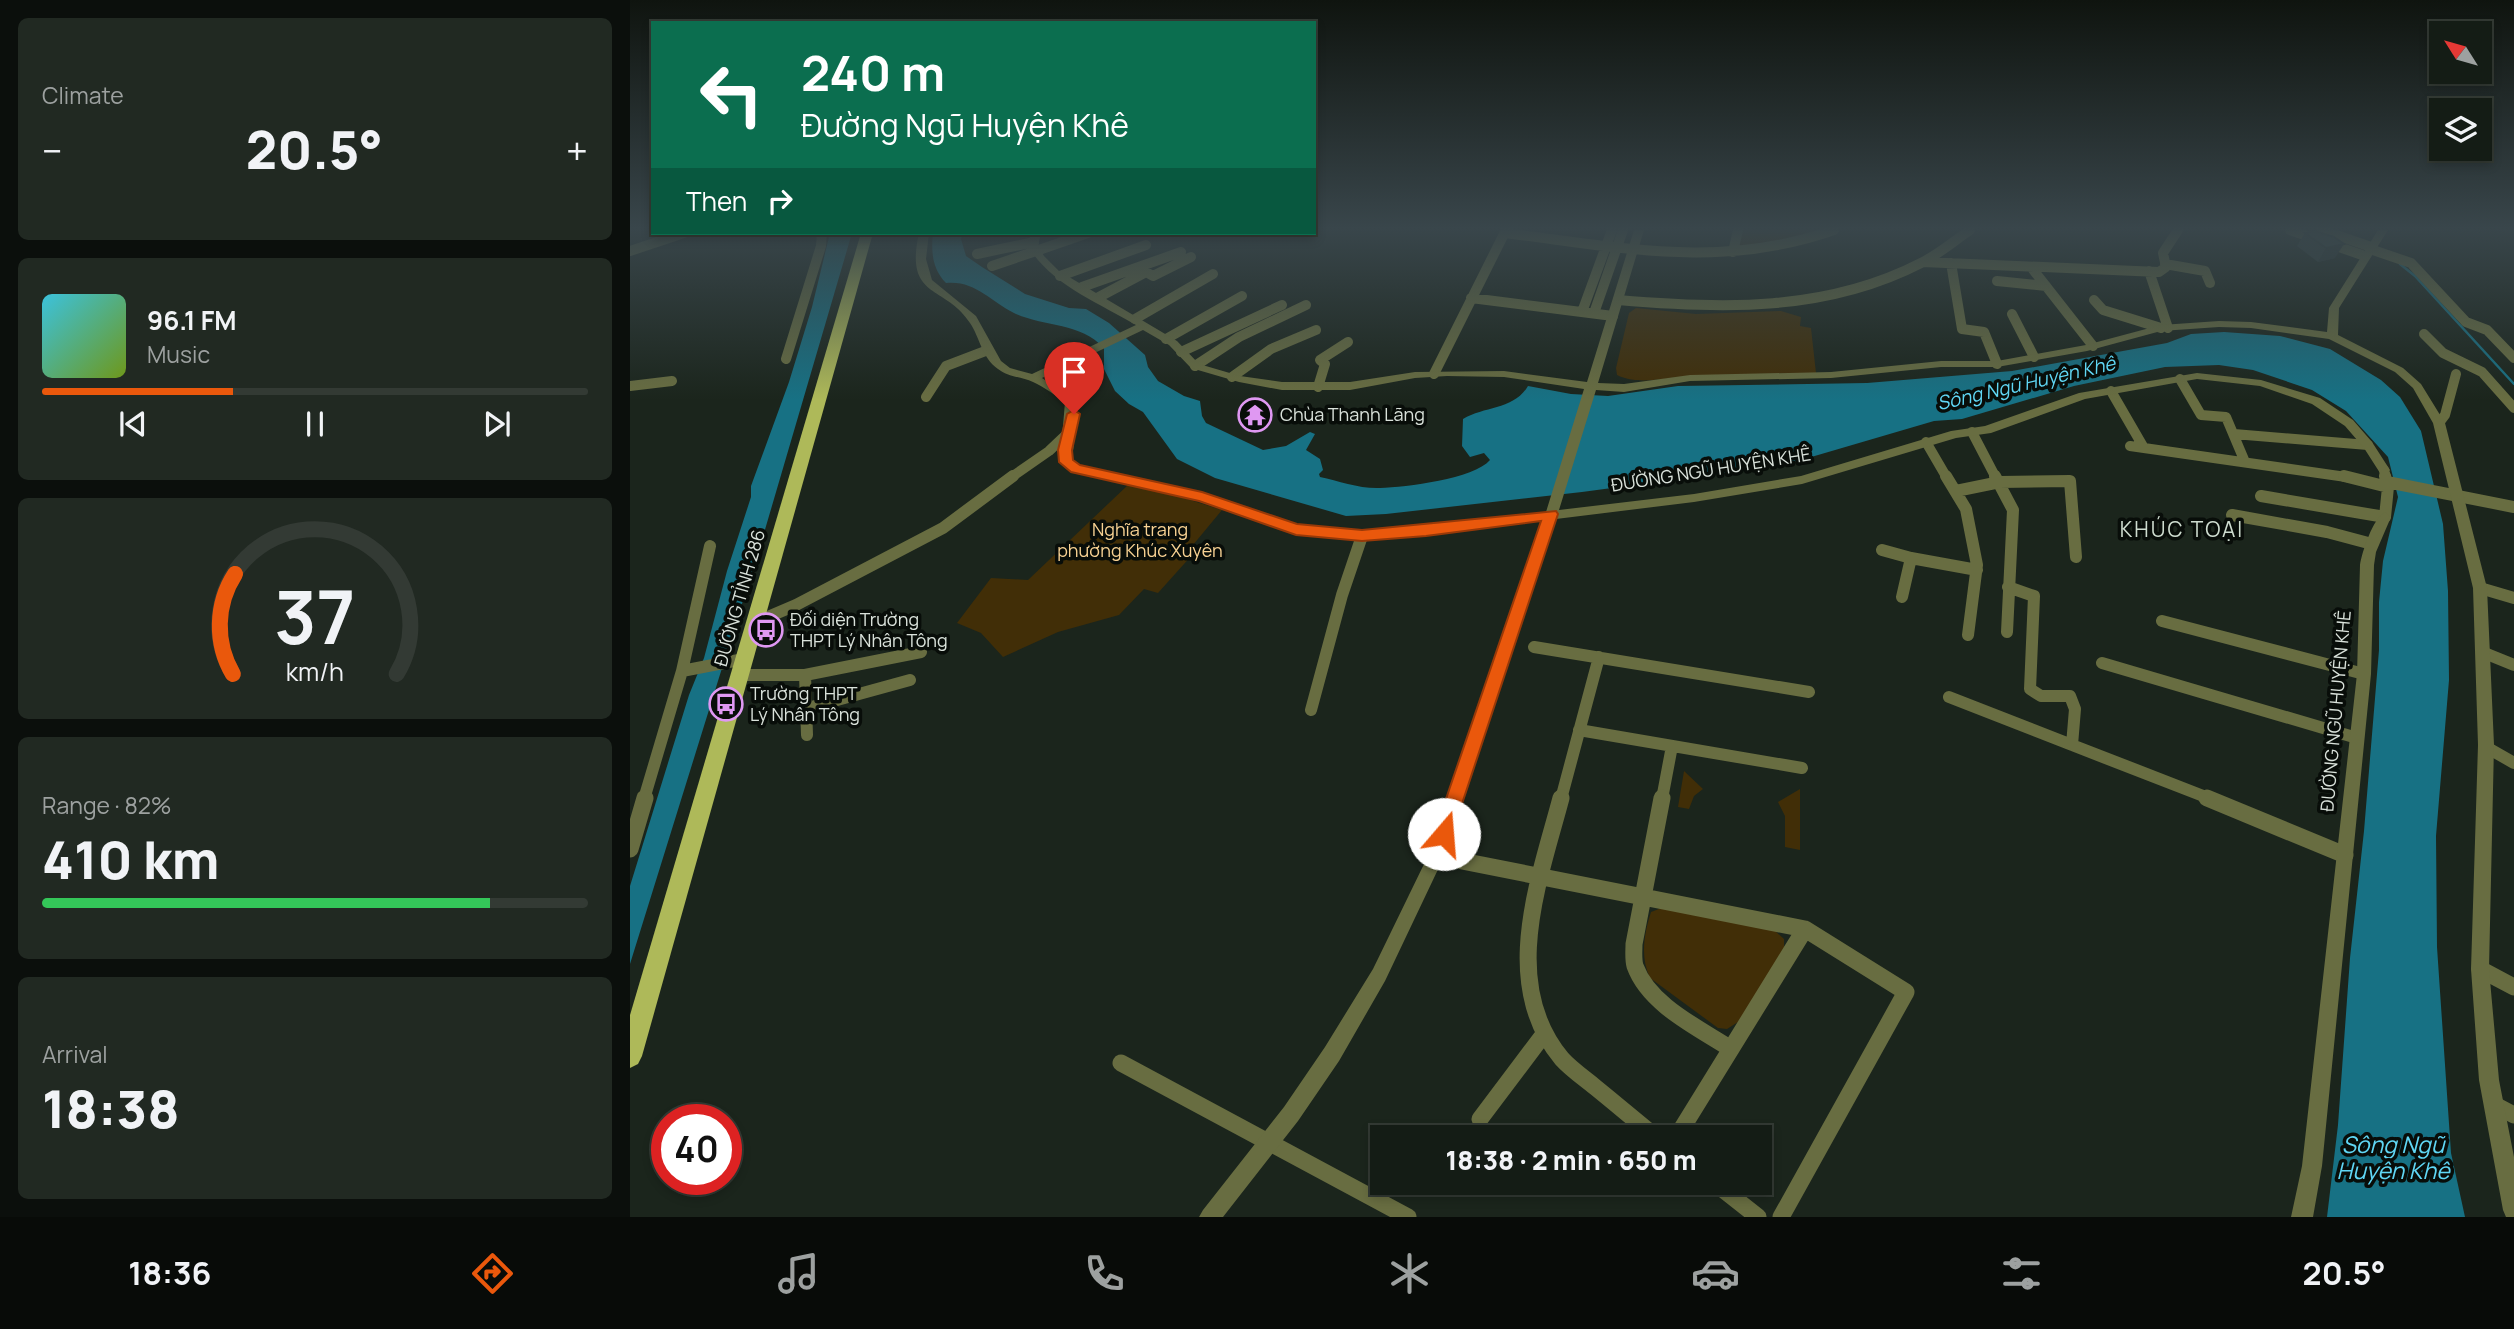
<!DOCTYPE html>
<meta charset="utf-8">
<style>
:root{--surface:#141c15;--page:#212922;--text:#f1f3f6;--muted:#9da1a0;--line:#333a34;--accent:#ea580c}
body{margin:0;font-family:Manrope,sans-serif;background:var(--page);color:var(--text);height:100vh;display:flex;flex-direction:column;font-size:26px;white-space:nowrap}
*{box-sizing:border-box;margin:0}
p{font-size:23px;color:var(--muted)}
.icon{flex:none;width:38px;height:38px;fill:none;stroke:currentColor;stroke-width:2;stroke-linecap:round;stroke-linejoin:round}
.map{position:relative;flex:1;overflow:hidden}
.side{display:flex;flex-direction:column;gap:18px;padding:18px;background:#0b0f0c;width:630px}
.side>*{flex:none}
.banner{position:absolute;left:21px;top:21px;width:665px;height:214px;border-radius:0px;box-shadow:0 4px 10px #0003,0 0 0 2px var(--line);background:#0b6e4f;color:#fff;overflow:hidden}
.needle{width:46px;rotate:307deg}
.buttons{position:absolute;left:1799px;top:21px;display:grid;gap:14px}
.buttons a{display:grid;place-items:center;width:63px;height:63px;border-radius:0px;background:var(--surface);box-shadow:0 4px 10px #0003,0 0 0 2px var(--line);font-size:35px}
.speed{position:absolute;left:21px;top:1104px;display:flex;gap:14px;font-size:35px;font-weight:700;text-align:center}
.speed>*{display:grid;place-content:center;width:91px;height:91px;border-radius:50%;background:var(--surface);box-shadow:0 4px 10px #0003,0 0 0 2px var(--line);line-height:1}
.speed .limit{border:10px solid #d22;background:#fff;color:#111}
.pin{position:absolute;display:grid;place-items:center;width:60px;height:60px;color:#fff;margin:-72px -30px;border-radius:50% 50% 50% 0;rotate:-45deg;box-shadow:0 0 7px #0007}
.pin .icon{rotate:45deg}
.me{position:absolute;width:77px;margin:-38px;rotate:18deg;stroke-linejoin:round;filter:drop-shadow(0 0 5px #0008)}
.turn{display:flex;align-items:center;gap:24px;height:147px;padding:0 35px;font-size:32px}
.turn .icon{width:91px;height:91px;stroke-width:2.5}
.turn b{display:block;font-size:49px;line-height:60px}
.then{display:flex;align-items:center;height:66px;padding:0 35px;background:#0003;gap:14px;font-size:26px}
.big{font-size:52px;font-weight:800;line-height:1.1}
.side .card{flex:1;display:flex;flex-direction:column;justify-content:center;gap:10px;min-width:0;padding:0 24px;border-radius:10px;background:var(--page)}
.side .dial{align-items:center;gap:0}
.dial svg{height:182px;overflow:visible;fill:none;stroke:var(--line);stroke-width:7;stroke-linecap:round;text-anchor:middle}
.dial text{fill:var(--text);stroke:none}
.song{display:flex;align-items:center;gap:21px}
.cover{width:84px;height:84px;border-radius:10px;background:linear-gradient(135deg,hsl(190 70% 55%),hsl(80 70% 35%))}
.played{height:7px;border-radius:4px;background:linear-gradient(90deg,var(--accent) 35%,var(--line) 35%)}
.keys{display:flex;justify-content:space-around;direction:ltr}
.heat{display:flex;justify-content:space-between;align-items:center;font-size:38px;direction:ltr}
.charge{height:10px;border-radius:5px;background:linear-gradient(90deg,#34c759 82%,var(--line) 0)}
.trip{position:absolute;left:740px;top:1125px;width:402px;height:70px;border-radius:0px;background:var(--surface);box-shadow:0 4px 10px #0003,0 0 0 2px var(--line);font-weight:800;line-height:70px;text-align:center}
.menu{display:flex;height:112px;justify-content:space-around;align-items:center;background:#080b08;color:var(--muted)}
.menu .icon{width:49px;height:49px}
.menu .on{color:var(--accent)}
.menu b{font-size:32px;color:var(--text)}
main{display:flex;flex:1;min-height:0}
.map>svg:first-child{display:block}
.green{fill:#412e07}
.water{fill:#177184}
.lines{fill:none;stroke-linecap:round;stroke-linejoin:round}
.stream{stroke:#177184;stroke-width:2.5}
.minor-far2{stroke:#686d41;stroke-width:10}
.minor-far1{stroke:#686d41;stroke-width:12}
.minor{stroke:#686d41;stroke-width:17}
.tertiary{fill:#686d41;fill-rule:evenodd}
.primary{fill:#aeb959;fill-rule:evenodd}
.wall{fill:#32413f}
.shaded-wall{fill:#293533}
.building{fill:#3a4c49;stroke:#293533;stroke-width:2}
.route{fill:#ea580c;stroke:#983908;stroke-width:2}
.labels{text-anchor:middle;stroke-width:7;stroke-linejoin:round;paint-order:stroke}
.poi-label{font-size:18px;fill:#dae2db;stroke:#080d09;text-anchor:start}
.street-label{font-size:18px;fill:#dae2db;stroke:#080d09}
.park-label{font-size:18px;fill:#f8d293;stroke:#080d09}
.water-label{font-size:19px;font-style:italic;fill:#60d7f5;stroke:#080d09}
.quarter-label{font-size:21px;letter-spacing:2px;fill:#cedccf;stroke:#080d09}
.near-water-label{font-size:23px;font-style:italic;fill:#60d7f5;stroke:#080d09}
</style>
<main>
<section class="side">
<div class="card"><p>Climate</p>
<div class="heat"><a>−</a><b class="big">20.5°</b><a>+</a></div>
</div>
<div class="card">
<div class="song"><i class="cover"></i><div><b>96.1 FM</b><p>Music</p></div></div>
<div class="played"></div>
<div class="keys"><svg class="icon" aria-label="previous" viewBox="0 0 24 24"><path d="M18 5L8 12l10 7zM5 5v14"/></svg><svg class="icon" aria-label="pause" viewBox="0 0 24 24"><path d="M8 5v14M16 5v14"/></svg><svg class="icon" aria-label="next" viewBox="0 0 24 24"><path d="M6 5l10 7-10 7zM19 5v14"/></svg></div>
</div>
<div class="card dial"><svg viewBox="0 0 100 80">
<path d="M14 69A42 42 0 1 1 86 69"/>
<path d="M14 69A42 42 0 0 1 15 25" stroke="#ea580c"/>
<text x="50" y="56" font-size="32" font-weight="700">37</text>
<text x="50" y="72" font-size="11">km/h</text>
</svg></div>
<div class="card"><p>Range · 82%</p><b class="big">410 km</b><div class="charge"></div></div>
<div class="card"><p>Arrival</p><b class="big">18:38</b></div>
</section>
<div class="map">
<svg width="1884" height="1217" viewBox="0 0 1884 1217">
<rect width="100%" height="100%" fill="#1b251c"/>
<!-- green -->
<path class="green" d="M1110,230H1196L1174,239L1108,246Z
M1006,308L1066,314L1151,311L1171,317L1170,326L1181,328L1186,373C1145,374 1103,374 1062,376C1037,377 1009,386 987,375L986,368L999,313Z
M499,484L541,494L592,510L558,551L563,554L528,593L514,589L489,615L428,632L373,657L351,633L327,623L361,578L398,580Z
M1054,771L1073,789L1064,796L1059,809L1048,807Z
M1170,789V850L1155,847V816L1148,802Z
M1034,907L1144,930L1154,939V953L1108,1022L1097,1029L1088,1028L1020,978C1010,957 1014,934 1021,912Z"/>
<!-- water -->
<path class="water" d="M200,233H222L134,533L0,964V886L59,695L74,658L97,571L121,497V486L159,382L182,307Z
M303,233H333L331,239L336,256L352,267L395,294L439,308L456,309L479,323L515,355L518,367L528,381L554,396L570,401L572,416L576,423L633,450L656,446L680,432L685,434L676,450L690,459L693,470L689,474L690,477C709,481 730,489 750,488C776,487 844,479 860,460L854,453L840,457L832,446L833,419C855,406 884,410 898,386L941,394L978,396L1048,386L1237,383L1382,371L1537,343L1561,334L1594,332L1650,336L1700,349L1751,380L1770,397L1791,431L1813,524L1818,591L1819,680L1806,836L1807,947L1821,1153L1835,1217H1697L1708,1125L1720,958L1734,831L1749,650V602L1753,561L1768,497L1758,457L1716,411L1682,390L1623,370L1589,365L1535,367L1444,386L1332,419L1304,421L1154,465L952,492L756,514L716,516L585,478L547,459L513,412L499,404L485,391L474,369V348C450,322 414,327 384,313C360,301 345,280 316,283C302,269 301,251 303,233Z"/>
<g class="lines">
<!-- stream -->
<path class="stream" d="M1770,264L1785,276L1884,384"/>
<!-- minor-far2 -->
<path class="minor-far2" d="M1660,230L1735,256
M1692,230L1741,247
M874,233C990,247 1090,270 1204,230
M1740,249L1781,263L1836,322L1857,330L1884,358
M0,251L54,233
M406,251L458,233
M1103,252L1108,230
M347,254L404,242
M1293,262L1529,272L1536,267L1533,253L1548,230
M1321,263L1332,329L1354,332L1367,364
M1535,264L1575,271L1580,283
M362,266L406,251
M1401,267L1463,346
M1519,271L1538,328
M430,276L516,245
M1367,281L1416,286
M452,287L551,252
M469,297L516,272L523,276L561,257
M841,298L983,316
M988,300C1092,309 1196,312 1291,263C1309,254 1324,241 1340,230
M1464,300L1473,310L1531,328
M952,312L982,230
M964,313L993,230
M1382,314L1404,357
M505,319L583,274
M1794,334L1813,353L1852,372L1884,408
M536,339L612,296
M551,352L652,305
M156,359L191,246L192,233
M565,366L609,337L676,305
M804,374L876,230
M602,377L641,349L686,330
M1550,379L1571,415L1596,417L1615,462
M0,386L42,381
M688,387L695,364L690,360L718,342
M1481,391L1514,448
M296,397L316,366L358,350
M1809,423L1815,415L1826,374
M1342,432L1366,478
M1604,434L1738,445
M1296,442L1317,478
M1500,446L1723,478
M1754,470L1756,478
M380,478L419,451L438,433"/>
<!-- minor-far1 -->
<path class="minor-far1" d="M1316,476L1336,509L1347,565L1338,635
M1365,476L1383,510L1377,632
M1714,476L1758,487
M1757,482L1884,507
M1326,491L1370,482L1440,481L1446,557
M1631,496L1755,517L1758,487L1755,476
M1602,515L1697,532L1742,544
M80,546L52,671L114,659
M1252,550L1281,558L1272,597
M1281,558L1347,570
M1378,587L1404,596L1400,689L1411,696H1440L1445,709L1442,745L1581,799
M1850,588L1884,598
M1532,621L1734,674
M124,623L166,605L313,528L383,476
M904,647L1179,692
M1852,652L1884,665
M1472,663L1727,738
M110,675H175L291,652
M175,675L177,735
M1319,697L1442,745
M178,708L280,680
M681,710L712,595L732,536
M949,730L1172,768
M1856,747L1884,763
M14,799L52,671
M931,799L969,657
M1032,799L1042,746"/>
<!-- minor -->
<path class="minor" d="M931,798C909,881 869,984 932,1059C941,1069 954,1078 965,1087C986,1104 1006,1121 1027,1138
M1032,798L1004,944C1004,951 1003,959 1005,966C1019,1005 1069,1028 1101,1049
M1577,798L1715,855
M0,849L15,798
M832,861L1175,929L1276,992L1151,1217
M1850,969L1884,987
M491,1063L778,1217
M1863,1104L1884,1115
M850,1119L914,1034
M1046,1138L1175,929
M1085,1183L1128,1217"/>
<!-- tertiary -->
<path class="tertiary" d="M1004,230H1014L968,383L994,384L1060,375L1201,372L1311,361H1367L1456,345L1531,325L1589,321L1621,322L1697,332L1699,308L1748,230H1758L1709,308L1708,335L1773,368L1791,384L1815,423L1857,588L1864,745L1859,969L1869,1080L1884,1157V1217H1876L1873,1210L1849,1080L1841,969L1848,745L1843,588L1803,423L1783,388L1765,372L1699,339L1621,328L1589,327L1531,331L1457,351L1367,367H1311L1201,378L1060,381L994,392L966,390L929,510L1064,494L1171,476L1321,431L1355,426L1449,393L1567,373L1631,380L1690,398L1723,420L1742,442L1760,470L1758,473H1750L1734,448L1715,426L1682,404L1630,386L1567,379L1455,399L1361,433L1326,438L1172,484L1064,502L926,519L812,861L755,981L709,1061L668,1121L593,1217H569L573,1210L654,1107L695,1047L743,969L796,860L912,521L796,536L732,541L665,534L570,501L441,472L430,462L435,402C425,395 414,387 403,382C392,377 378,377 368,369C352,358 350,338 340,323C315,284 274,300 289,233H299L296,259L302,280L346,316L371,361L380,368L402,374L506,325C469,303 420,284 398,246L401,233H411L408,246L414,256L429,271L547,341L569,364L610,376L652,382H720L785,372L874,371L957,382ZM513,330L539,345L561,368L609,382L652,390H720L785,378L817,376L874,377L954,389L916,512C835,522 748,541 667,525C629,517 593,497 555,489C528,483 462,476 442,460L447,416V400L412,378Z
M1755,512L1761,517L1746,552L1744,565L1741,674L1692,1166L1683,1217H1661L1672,1166L1727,674L1730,565C1732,552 1743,518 1755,512Z"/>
<!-- primary -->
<path class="primary" d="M231,233H243L12,1056L8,1064L0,1068V1015Z"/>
</g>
<!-- wall -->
<path class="wall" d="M1685,231L1705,258L1688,262L1667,246L1675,233Z"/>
<!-- shaded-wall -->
<path class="shaded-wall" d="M1714,244L1705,258L1688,262L1696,248Z"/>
<!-- building -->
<path class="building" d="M1685,231L1704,237L1714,244L1696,248L1675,233Z"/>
<!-- sky -->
<linearGradient id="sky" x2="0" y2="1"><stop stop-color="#0f140f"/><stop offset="0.57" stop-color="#39464b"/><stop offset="1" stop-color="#39464b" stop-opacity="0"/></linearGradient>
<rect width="1884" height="400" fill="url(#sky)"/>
<!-- route -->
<path class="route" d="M444,410L450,414L442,450L443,460L450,465L572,492L667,524L732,530L926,511L928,514L820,840L814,843L807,840L804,834L911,521L796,536L732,541L666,535L569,501L441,472L429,462L428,450L437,414Z"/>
<!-- icons -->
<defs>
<symbol id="temple-ring" viewBox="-11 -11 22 22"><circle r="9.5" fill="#080d09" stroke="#df98f2" stroke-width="1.5"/><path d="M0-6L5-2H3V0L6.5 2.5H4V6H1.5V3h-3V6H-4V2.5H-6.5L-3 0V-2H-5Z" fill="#df98f2"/></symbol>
<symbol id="bus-ring" viewBox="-11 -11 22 22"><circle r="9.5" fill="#080d09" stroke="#df98f2" stroke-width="1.5"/><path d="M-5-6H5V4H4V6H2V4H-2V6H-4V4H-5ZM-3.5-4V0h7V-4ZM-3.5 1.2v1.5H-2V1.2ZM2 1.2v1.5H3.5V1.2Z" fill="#df98f2"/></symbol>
</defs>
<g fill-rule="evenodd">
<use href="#temple-ring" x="606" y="396" width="38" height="38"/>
<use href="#bus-ring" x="117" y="611" width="38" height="38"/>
<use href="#bus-ring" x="77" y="685" width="38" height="38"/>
</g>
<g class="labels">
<!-- poi labels -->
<g class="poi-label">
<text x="650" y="421">Chùa Thanh Lãng</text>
<text x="160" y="626">Đối diện Trường<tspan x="160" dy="21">THPT Lý Nhân Tông</tspan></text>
<text x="120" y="700">Trường THPT<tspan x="120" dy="21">Lý Nhân Tông</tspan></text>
</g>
<!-- street labels -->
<g class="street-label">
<text transform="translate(1081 470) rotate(-9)" y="6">ĐƯỜNG NGŨ HUYỆN KHÊ</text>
<text transform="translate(110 598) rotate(-74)" y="6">ĐƯỜNG TỈNH 286</text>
<text transform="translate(1706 711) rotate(-85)" y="6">ĐƯỜNG NGŨ HUYỆN KHÊ</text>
</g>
<!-- park labels -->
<g class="park-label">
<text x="510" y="536">Nghĩa trang<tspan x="510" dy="21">phường Khúc Xuyên</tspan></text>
</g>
<!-- water labels -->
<g class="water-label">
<text transform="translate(1396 383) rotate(-13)" y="7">Sông Ngũ Huyện Khê</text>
</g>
<!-- quarter labels -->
<g class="quarter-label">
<text x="1552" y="537">KHÚC TOẠI</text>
</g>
<!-- near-water labels -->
<g class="near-water-label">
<text x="1763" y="1153">Sông Ngũ<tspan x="1763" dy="26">Huyện Khê</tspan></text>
</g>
</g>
</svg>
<div class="buttons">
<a><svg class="needle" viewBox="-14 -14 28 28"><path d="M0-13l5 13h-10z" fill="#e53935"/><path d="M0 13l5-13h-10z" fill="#9da1a0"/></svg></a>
<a><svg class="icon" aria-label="layers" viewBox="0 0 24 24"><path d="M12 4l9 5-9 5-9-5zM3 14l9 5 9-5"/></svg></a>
</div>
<div class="speed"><div class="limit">40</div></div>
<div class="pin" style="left:444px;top:414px;background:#d93025"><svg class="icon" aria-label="arrive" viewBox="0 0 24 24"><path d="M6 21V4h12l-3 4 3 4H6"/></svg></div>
<svg class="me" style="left:814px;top:834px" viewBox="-20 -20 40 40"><circle r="19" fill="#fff"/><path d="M0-13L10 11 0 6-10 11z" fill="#ea580c"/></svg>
<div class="trip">18:38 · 2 min · 650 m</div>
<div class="banner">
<div class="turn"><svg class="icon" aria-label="left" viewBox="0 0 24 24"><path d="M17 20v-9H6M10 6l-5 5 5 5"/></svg><div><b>240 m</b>Đường Ngũ Huyện Khê</div></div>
<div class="then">Then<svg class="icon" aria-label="right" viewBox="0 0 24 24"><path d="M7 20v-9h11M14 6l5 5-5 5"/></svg></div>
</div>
</div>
</main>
<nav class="menu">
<b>18:36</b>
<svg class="icon on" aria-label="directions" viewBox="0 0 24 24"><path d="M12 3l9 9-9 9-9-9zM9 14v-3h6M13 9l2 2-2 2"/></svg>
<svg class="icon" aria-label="music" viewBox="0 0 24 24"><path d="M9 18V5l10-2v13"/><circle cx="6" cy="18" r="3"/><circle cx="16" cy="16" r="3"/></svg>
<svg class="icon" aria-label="phone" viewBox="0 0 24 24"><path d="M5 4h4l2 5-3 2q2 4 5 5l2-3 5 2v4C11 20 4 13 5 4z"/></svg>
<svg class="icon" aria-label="climate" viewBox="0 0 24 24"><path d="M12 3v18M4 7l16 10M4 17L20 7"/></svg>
<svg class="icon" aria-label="car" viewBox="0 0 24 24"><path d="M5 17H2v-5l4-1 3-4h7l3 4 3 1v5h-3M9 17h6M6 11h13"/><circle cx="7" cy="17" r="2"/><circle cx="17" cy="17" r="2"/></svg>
<svg class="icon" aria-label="filters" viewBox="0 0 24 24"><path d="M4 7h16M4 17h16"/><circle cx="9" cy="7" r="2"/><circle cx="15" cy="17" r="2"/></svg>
<b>20.5°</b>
</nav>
